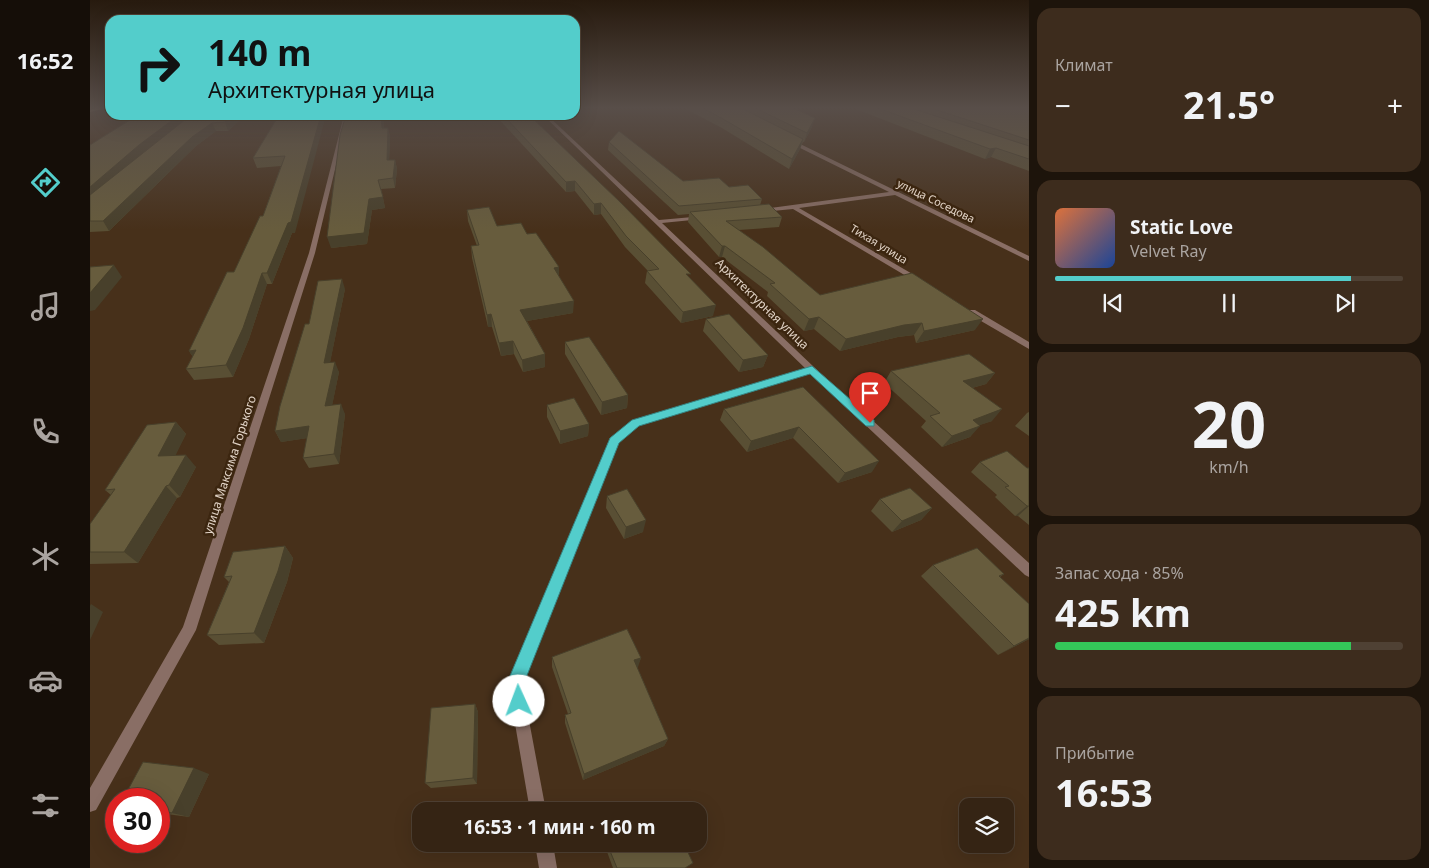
<!DOCTYPE html>
<html lang="ru">
<meta charset="utf-8">
<style>
:root{--surface:#352414;--page:#3d2c1d;--text:#f1f3f6;--muted:#aaa4a0;--line:#4f4134;--accent:#53cdcb}
body{margin:0;font-family:"Noto Sans",sans-serif;background:var(--page);color:var(--text);height:100vh;display:flex;flex-direction:column;font-size:19px;white-space:nowrap}
*{box-sizing:border-box;margin:0}
p{font-size:16px;color:var(--muted)}
.icon{flex:none;width:28px;height:28px;fill:none;stroke:currentColor;stroke-width:2;stroke-linecap:round;stroke-linejoin:round}
.map{position:relative;flex:1;overflow:hidden}
.panel{display:flex;flex-direction:column;gap:8px;padding:8px;background:#1d140b;width:400px}
.panel>*{flex:none}
.top-card{position:absolute;left:15px;top:15px;width:475px;height:105px;border-radius:15px;box-shadow:0 5px 20px #0002,0 0 0 1px var(--line);background:#53cdcb;color:#111;overflow:hidden}
.buttons{position:absolute;left:869px;top:798px;display:grid;gap:10px}
.buttons a{display:grid;place-items:center;width:55px;height:55px;border-radius:10px;background:var(--surface);box-shadow:0 5px 20px #0002,0 0 0 1px var(--line);font-size:25px}
.speed{position:absolute;left:15px;top:788px;display:flex;gap:10px;font-size:25px;font-weight:700;text-align:center}
.speed>*{display:grid;place-content:center;width:65px;height:65px;border-radius:50%;background:var(--surface);box-shadow:0 5px 20px #0002,0 0 0 1px var(--line);line-height:1}
.speed .limit{border:8px solid #d22;background:#fff;color:#111}
.pin{position:absolute;display:grid;place-items:center;width:42px;height:42px;color:#fff;margin:-51px -21px;border-radius:50% 50% 50% 0;rotate:-45deg;box-shadow:0 0 5px #0007}
.pin .icon{rotate:45deg}
.me{position:absolute;width:55px;margin:-28px;rotate:358deg;stroke-linejoin:round;filter:drop-shadow(0 0 4px #0008)}
.turn{display:flex;align-items:center;gap:18px;height:105px;padding:0 20px;font-size:22px}
.turn .icon{width:65px;height:65px;stroke-width:2.5}
.turn b{display:block;font-size:35px;line-height:42px}
.big{font-size:38px;font-weight:700;line-height:1.1}
.panel .card{flex:1;display:flex;flex-direction:column;justify-content:center;gap:8px;min-width:0;padding:0 18px;border-radius:15px;background:var(--page)}
.panel .dial{align-items:center;gap:0}
.dial b{font-size:65px;line-height:1}
.song{display:flex;align-items:center;gap:15px}
.cover{width:60px;height:60px;border-radius:8px;background:linear-gradient(135deg,hsl(20 70% 55%),hsl(220 70% 35%))}
.played{height:5px;border-radius:2px;background:linear-gradient(90deg,var(--accent) 85%,var(--line) 85%)}
.keys{display:flex;justify-content:space-around;direction:ltr}
.heat{display:flex;justify-content:space-between;align-items:center;font-size:28px;direction:ltr}
.charge{height:8px;border-radius:4px;background:linear-gradient(90deg,#34c759 85%,var(--line) 0)}
.trip{position:absolute;left:322px;top:802px;width:295px;height:50px;border-radius:15px;background:var(--surface);box-shadow:0 5px 20px #0002,0 0 0 1px var(--line);font-weight:700;line-height:50px;text-align:center}
main{display:flex;flex:1;min-height:0}
.tabs{display:flex;flex-direction:column;width:90px;justify-content:space-around;align-items:center;background:#150e08;color:var(--muted)}
.tabs .icon{width:35px;height:35px}
.tabs .current{color:var(--accent)}
.tabs b{font-size:22px;color:var(--text)}
.map>svg:first-child{display:block}
.lines{fill:none;stroke-linecap:round;stroke-linejoin:round}
.minor{fill:#896e65;fill-rule:evenodd}
.secondary{fill:#b78e7f;fill-rule:evenodd}
.wall{fill:#594f34}
.shaded-wall{fill:#48402b}
.building{fill:#675c3d;stroke:#48402b}
.route{fill:#53cdcb;stroke:#368584}
.labels{text-anchor:middle;stroke-width:5;stroke-linejoin:round;paint-order:stroke}
.far-street-label{font-size:11px;fill:#e2d4c7;stroke:#3c2610}
.street-label{font-size:12px;fill:#e2d4c7;stroke:#3c2610}
</style>
<main>
<nav class="tabs">
<b>16:52</b>
<svg class="icon current" aria-label="directions" viewBox="0 0 24 24"><path d="M12 3l9 9-9 9-9-9zM9 14v-3h6M13 9l2 2-2 2"/></svg>
<svg class="icon" aria-label="music" viewBox="0 0 24 24"><path d="M9 18V5l10-2v13"/><circle cx="6" cy="18" r="3"/><circle cx="16" cy="16" r="3"/></svg>
<svg class="icon" aria-label="phone" viewBox="0 0 24 24"><path d="M5 4h4l2 5-3 2q2 4 5 5l2-3 5 2v4C11 20 4 13 5 4z"/></svg>
<svg class="icon" aria-label="climate" viewBox="0 0 24 24"><path d="M12 3v18M4 7l16 10M4 17L20 7"/></svg>
<svg class="icon" aria-label="car" viewBox="0 0 24 24"><path d="M5 17H2v-5l4-1 3-4h7l3 4 3 1v5h-3M9 17h6M6 11h13"/><circle cx="7" cy="17" r="2"/><circle cx="17" cy="17" r="2"/></svg>
<svg class="icon" aria-label="filters" viewBox="0 0 24 24"><path d="M4 7h16M4 17h16"/><circle cx="9" cy="7" r="2"/><circle cx="15" cy="17" r="2"/></svg>
</nav>
<div class="map">
<svg width="939" height="868" viewBox="0 0 939 868">
<rect width="100%" height="100%" fill="#47301a"/>
<g class="lines">
<!-- minor -->
<path class="minor" d="M254,115H258L225,253L106,630L6,810L0,812V788L93,627L219,253Z
M453,115H457L569,220L614,216V218L612,219L572,223L725,368L939,563V577L935,575L720,373L548,425L528,443L432,683L456,811H440L418,683L520,438L542,421L716,369Z
M698,140H702L939,256V261L805,195L709,208L831,279V283H828L703,209L671,212V210L673,209L799,192L698,142Z
M879,310H885L939,342V349L879,314Z
M445,844H463L467,868H449Z"/>
<!-- secondary -->
<path class="secondary" d="M6,108H16L0,112V110Z"/>
</g>
<!-- wall -->
<path class="wall" d="M594,108H703L722,127L714,142H713L710,149L699,169L632,128Z
M763,108H939V171L901,157L895,159Z
M48,115H155L138,131H126L106,146L19,231L0,232V145Z
M189,115L205,233H202L182,284H177L159,339L143,377L104,380L96,369L103,357L99,351L144,272L173,216L191,166L167,168L163,158Z
M256,115H293L294,128H298L300,137L299,160H305L307,169L305,188L291,189L295,208L282,210L277,244L241,248Z
M405,115H439L600,278L623,316L591,323L555,283L557,271H558L535,247L511,214L504,215L485,191L476,192Z
M519,142L593,181L639,187L672,199L670,205L692,217L689,227L649,230L730,295L885,330L826,343L824,335L808,337L750,351L724,329L714,331L677,296L678,292L632,257H629L598,222L599,214L588,215L518,150Z
M377,210L407,226L437,234L469,277L483,313L437,321L455,354V367L433,372L424,354L411,356L402,327H398L382,258L381,246H387L378,221Z
M255,289L240,362L249,372L242,405L255,414L249,464L219,468L213,458L217,438L191,442L185,431L219,324Z
M616,319L678,355L673,367L649,372L613,331Z
M475,342L538,395L537,408L511,415L475,354Z
M801,371L905,373L896,384L882,388L902,421L889,425L880,437L852,447L831,427L836,421L794,383Z
M713,387L782,472L748,483L703,438L657,452L630,420L634,409Z
M457,405L499,424L498,436L470,444L457,417Z
M939,412V436L925,426L937,413Z
M86,422L96,434L85,455L106,467L90,497L87,498L48,563L0,564V524L21,495L15,490Z
M890,462L937,468H939V525L928,516H925L905,497L907,495L881,472Z
M517,496L553,532L534,539L516,508Z
M790,499L842,508L831,520L802,532L781,511Z
M195,546L203,558L197,582L174,643L129,645L117,635L139,582L134,577Z
M843,565L914,574L910,577L939,639L908,655L831,576Z
M462,657L551,658L547,667L578,739L574,746L493,780L475,723V715L478,714L462,667Z
M385,704L388,712L387,784L341,788L335,783Z
M119,774L99,817L69,813V799Z
M518,846L595,868H523L516,849Z"/>
<!-- shaded-wall -->
<path class="shaded-wall" d="M89,115H104L0,202V187L49,145Z
M143,115H155L138,131L135,122Z
M231,115H236L205,233H202L182,284L177,273Z
M291,115H293L294,137L292,128Z
M725,118L722,127L714,142L717,133Z
M122,123L126,131L106,146L19,231L13,221L102,137Z
M298,128L300,137L299,170L297,160Z
M713,139L710,149L699,169L702,159Z
M906,148L901,157L895,159L900,149Z
M305,160L307,169L305,188L303,178Z
M485,181V191L476,192V182Z
M293,197L295,208L282,210L277,244L241,248L237,237L279,199Z
M511,203V214L504,215V204Z
M632,246H635L632,257H629Z
M24,265L32,277L5,310L0,311V293Z
M469,267V279L464,268Z
M172,273L177,284L159,339L143,377L136,365Z
M252,279L255,289L238,373L234,363Z
M484,301L483,313L431,322L430,310Z
M626,305L623,316L591,323L593,312Z
M401,314L402,327H398L397,315Z
M729,317L724,329L714,331L719,319Z
M893,319L885,330L826,343L834,331Z
M832,323L824,335L808,337L750,351L756,339L814,325Z
M423,341L424,354L411,356L409,343Z
M106,350V362L99,351Z
M455,354V367L433,372L432,360Z
M678,355L673,367L649,372L653,360Z
M245,362L249,372L240,416L235,406Z
M905,373L896,384L864,393L873,381Z
M538,395L537,408L511,415L512,402Z
M251,404L255,414L249,464L244,454Z
M912,409L902,421L873,431L883,420Z
M86,422L96,434L79,469L68,456Z
M499,424L498,436L470,444V431Z
M219,426L225,437L191,442L185,431Z
M890,426L880,437L852,447L862,436Z
M709,427L703,438L657,452L661,441Z
M96,455L106,467L90,497L79,485Z
M789,461L782,472L748,483L755,473Z
M76,486L87,498L48,563L34,552Z
M937,506H939L928,516H925Z
M842,508L831,520L802,532L812,521Z
M556,520L553,532L534,539L536,527Z
M195,546L203,558L197,582L174,643L164,633Z
M1,604L13,612L0,640V606Z
M939,638V639L908,655L924,646Z
M551,658L548,667L542,670L544,660Z
M385,704L388,712L387,784L383,778Z
M578,739L574,746L493,780L494,774Z
M104,768L119,774L99,817L82,813Z"/>
<!-- building -->
<path class="building" d="M613,108H651L713,139L702,159L633,119Z
M665,108H703L725,118L717,133Z
M788,108H821L939,146V159L906,148L900,149Z
M841,108H939V140Z
M48,115H89L49,145L0,187V145Z
M101,115H143L135,122L122,123L102,137L13,221H0V195Z
M189,115H231L201,222L198,223L177,273H172L153,328L136,365L96,369L106,350L99,351L137,272H144L170,216H173L195,156L163,158Z
M256,115H291L292,128H298L297,160H305L303,178L288,180L293,197L279,199L274,233L237,237L250,135Z
M413,115H439L529,201L601,274H596L626,305L593,312L557,271L569,269L536,236L511,203L504,204L485,181L476,182Z
M529,131L593,181L629,178L639,187L658,185L672,199L589,206L519,142Z
M679,204L692,217L636,221L673,247L730,295L822,273L893,319L834,331L832,323L814,325L756,339L729,317L719,319L680,284L685,283L635,246H632L600,212Z
M399,207L407,226L431,223L437,234L446,233L469,267L464,268L484,301L430,310L455,354L432,360L423,341L409,343L401,314L397,315L381,246L389,245L377,210Z
M24,265L0,293V267Z
M252,279L234,363L245,362L235,406L251,404L244,454L213,458L219,426L185,431L190,406L215,324H219L228,281Z
M639,314L678,355L653,360L616,319Z
M499,337L538,395L512,402L475,342Z
M879,354L905,373L873,381L912,409L883,420L890,426L862,436L840,416L850,413L801,371Z
M713,387L789,461L755,473L709,427L661,441L634,409Z
M484,398L499,424L470,431L457,405Z
M86,422L68,456L96,455L79,485L76,486L34,552H0V524L25,489L15,490L57,425Z
M917,451L937,468H939V506H937L915,487L919,486L890,462Z
M820,488L842,508L812,521L790,499Z
M537,489L556,520L536,527L517,496Z
M195,546L188,571L164,633L117,635L142,576L134,577L143,552Z
M887,548L914,574L909,576L939,604V638L924,646L843,565Z
M537,629L551,658L544,660L578,739L494,774L475,715L481,713L462,657Z
M385,704L383,778L335,783L341,708Z
M53,762L104,768L82,813L69,811V799H33Z
M521,844H594L603,863L595,868H527L518,846Z"/>
<!-- sky -->
<linearGradient id="sky" x2="0" y2="1"><stop stop-color="#271a0e"/><stop offset="0.47" stop-color="#584e49"/><stop offset="1" stop-color="#584e49" stop-opacity="0"/></linearGradient>
<rect width="939" height="230" fill="url(#sky)"/>
<!-- route -->
<path class="route" d="M722,366L784,420V426H776L720,374L549,426L529,443L434,683L437,701L435,707L429,710L423,707L417,683L520,438L542,420Z"/>
<g class="labels">
<!-- far-street labels -->
<g class="far-street-label">
<text transform="translate(846 201) rotate(26)" y="4">улица Соседова</text>
<text transform="translate(789 244) rotate(31)" y="4">Тихая улица</text>
</g>
<!-- street labels -->
<g class="street-label">
<text transform="translate(672 304) rotate(44)" y="4">Архитектурная улица</text>
<text transform="translate(140 465) rotate(-72)" y="4">улица Максима Горького</text>
</g>
</g>
</svg>
<div class="buttons">
<a><svg class="icon" aria-label="layers" viewBox="0 0 24 24"><path d="M12 4l9 5-9 5-9-5zM3 14l9 5 9-5"/></svg></a>
</div>
<div class="speed"><div class="limit">30</div></div>
<div class="pin" style="left:780px;top:423px;background:#d93025"><svg class="icon" aria-label="arrive" viewBox="0 0 24 24"><path d="M6 21V4h12l-3 4 3 4H6"/></svg></div>
<svg class="me" style="left:429px;top:701px" viewBox="-20 -20 40 40"><circle r="19" fill="#fff"/><path d="M0-13L10 11 0 6-10 11z" fill="#53cdcb"/></svg>
<div class="trip">16:53 · 1 мин · 160 m</div>
<div class="top-card">
<div class="turn"><svg class="icon" aria-label="right" viewBox="0 0 24 24"><path d="M7 20v-9h11M14 6l5 5-5 5"/></svg><div><b>140 m</b>Архитектурная улица</div></div>
</div>
</div>
<section class="panel">
<div class="card"><p>Климат</p>
<div class="heat"><a>−</a><b class="big">21.5°</b><a>+</a></div>
</div>
<div class="card">
<div class="song"><i class="cover"></i><div><b>Static Love</b><p>Velvet Ray</p></div></div>
<div class="played"></div>
<div class="keys"><svg class="icon" aria-label="previous" viewBox="0 0 24 24"><path d="M18 5L8 12l10 7zM5 5v14"/></svg><svg class="icon" aria-label="pause" viewBox="0 0 24 24"><path d="M8 5v14M16 5v14"/></svg><svg class="icon" aria-label="next" viewBox="0 0 24 24"><path d="M6 5l10 7-10 7zM19 5v14"/></svg></div>
</div>
<div class="card dial"><b>20</b><p>km/h</p></div>
<div class="card"><p>Запас хода · 85%</p><b class="big">425 km</b><div class="charge"></div></div>
<div class="card"><p>Прибытие</p><b class="big">16:53</b></div>
</section>
</main>
